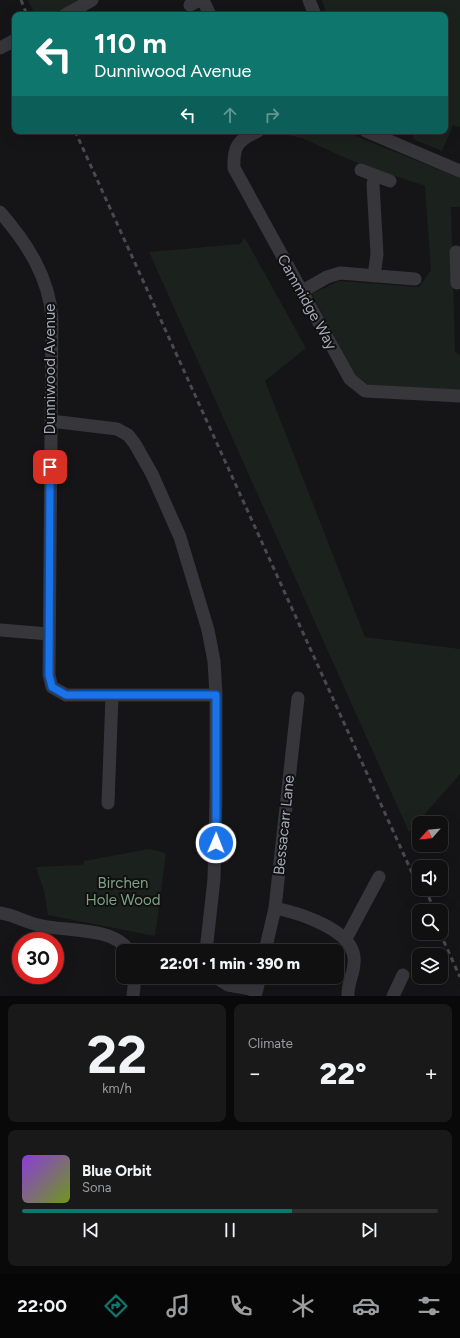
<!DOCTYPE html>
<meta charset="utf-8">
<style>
:root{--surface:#101011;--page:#19191a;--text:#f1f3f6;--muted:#9c9d9f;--line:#303031;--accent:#0f766e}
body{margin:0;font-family:Figtree,sans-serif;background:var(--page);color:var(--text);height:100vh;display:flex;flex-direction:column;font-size:15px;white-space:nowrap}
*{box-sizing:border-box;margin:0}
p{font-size:13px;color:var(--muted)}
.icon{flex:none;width:22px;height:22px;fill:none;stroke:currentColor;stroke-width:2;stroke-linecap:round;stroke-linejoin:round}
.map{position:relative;height:996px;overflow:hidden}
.sheet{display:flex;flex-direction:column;gap:8px;padding:8px;background:#090909;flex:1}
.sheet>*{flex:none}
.hud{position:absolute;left:12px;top:12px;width:436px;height:122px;border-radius:8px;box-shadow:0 4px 16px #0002,0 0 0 1px var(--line);background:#0f766e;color:#fff;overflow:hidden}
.needle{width:26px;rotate:243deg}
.controls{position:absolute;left:412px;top:816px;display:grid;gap:8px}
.controls a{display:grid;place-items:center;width:36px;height:36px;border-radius:8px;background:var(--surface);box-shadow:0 4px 16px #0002,0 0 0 1px var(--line);font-size:20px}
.speed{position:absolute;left:12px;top:932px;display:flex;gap:8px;font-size:20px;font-weight:700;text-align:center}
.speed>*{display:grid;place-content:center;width:52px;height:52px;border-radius:50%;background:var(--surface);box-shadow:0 4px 16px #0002,0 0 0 1px var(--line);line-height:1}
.speed .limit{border:6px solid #d22;background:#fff;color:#111}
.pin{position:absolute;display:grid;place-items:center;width:34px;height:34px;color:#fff;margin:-17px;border-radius:8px;box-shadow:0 2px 6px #0006}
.me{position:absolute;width:44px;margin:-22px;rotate:1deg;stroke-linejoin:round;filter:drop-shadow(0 0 3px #0008)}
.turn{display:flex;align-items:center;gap:14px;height:84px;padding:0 16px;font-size:18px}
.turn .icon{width:52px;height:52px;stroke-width:2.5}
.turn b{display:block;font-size:28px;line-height:34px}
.lanes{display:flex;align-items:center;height:38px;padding:0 16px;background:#0003;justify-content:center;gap:20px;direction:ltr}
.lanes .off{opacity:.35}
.big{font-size:30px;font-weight:800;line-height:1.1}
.sheet .card{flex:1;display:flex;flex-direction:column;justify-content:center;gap:6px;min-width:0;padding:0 14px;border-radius:8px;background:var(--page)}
.sheet .dial{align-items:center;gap:0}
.dial b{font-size:52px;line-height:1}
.song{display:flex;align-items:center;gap:12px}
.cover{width:48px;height:48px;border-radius:6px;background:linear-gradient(135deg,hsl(270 70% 55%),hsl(80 70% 35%))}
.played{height:4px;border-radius:2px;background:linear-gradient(90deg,var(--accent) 65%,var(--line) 65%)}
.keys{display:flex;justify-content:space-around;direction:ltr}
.heat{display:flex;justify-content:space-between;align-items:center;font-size:22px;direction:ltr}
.sheet .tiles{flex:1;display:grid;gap:8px;grid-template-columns:1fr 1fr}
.card:last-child{grid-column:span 2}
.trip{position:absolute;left:116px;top:944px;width:228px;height:40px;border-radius:8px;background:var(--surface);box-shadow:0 4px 16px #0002,0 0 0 1px var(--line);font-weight:800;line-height:40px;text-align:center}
.tabs{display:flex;height:64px;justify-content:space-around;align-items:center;background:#060607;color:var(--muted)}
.tabs .icon{width:28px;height:28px}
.tabs .on{color:var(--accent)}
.tabs b{font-size:18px;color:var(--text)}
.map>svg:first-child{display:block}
.green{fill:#1b211d}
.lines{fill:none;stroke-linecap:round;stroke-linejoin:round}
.minor{stroke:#36363b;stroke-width:13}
.rail{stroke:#494a50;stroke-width:3;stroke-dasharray:5 4;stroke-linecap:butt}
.route-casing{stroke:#114b97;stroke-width:10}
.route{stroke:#1a73e8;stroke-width:7}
.labels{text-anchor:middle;stroke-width:4;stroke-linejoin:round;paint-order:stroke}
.street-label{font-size:15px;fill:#a6a9b7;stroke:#101011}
.park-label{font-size:15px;fill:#7da284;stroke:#101011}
</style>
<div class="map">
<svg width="460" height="996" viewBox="0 0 460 996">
<rect width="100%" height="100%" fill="#151517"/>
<!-- green -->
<path class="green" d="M28,0H86L56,13V15H35Z
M322,0H460V127L453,125L442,151L413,139L415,131H445V15H332L326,13Z
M278,131H343L460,178V207H451L455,352L460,355V390L369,385L355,376L312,294L339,281L419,287L431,270L425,186L359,164L302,138L275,132Z
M245,238L306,348L265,381L365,637L460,649V774L409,832L149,252L240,244Z
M149,849L166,853L155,936L48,915L44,891L36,867L83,865L84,861Z"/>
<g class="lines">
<!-- minor -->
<path class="minor" d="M203,0L210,15
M309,0L315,15
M190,5L200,0
M65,15L92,0
M0,48L15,40
M258,131C238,140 233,146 234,168L350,379L365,391L460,396
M366,131L460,171
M361,170L390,181
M0,212C27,243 49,277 52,318L49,675L52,687L66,695H216
M456,252L457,283
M374,276L377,254L373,184L375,176
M301,292L327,277L340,273L415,279
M51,421L117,429L128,435L135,444L152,474L180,537L208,630L214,661L216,695V798L214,879L206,951
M0,630L49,634
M108,803L112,696
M275,908C299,913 351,929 354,957C356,971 347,982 348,996
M0,913C14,915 25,922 38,925C64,932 113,926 129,951
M344,938L348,935L379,877
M265,951L275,908L298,698
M215,977L228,985L257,990
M133,996L135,977
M255,996L260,977
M393,996L403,975"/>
<!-- rail -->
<path class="rail" d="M21,0L27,15
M75,131L419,888
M425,889L435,911
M441,924L448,938
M440,933L460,977"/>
</g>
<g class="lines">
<defs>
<path id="route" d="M50,467L49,675L52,687L66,695H216V843"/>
</defs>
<!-- route casing -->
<use href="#route" class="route-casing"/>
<!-- route -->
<use href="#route" class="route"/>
</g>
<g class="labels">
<!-- street labels -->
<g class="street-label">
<text transform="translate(307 302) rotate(61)" y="5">Cammidge Way</text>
<text transform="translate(50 369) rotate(-90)" y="5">Dunniwood Avenue</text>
<text transform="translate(284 825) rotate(-84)" y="5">Bessacarr Lane</text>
</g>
<!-- park labels -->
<g class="park-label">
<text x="123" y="888">Birchen<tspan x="123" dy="17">Hole Wood</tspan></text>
</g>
</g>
</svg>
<div class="controls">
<a><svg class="needle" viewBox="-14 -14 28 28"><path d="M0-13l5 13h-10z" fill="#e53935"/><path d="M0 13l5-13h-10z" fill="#9c9d9f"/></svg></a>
<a><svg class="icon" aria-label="sound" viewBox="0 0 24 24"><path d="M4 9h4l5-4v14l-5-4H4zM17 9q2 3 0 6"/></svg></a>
<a><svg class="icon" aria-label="search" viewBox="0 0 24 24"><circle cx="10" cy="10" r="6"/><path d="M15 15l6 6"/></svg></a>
<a><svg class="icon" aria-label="layers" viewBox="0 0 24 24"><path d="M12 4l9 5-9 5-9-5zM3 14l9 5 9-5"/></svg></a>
</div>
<div class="speed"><div class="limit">30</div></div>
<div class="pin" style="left:50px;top:467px;background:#d93025"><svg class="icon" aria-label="arrive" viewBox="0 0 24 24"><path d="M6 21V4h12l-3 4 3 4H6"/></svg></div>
<svg class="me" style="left:216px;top:843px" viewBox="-20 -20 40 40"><circle r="17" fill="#1a73e8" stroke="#fff" stroke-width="3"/><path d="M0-11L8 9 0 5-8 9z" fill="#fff"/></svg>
<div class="trip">22:01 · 1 min · 390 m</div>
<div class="hud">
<div class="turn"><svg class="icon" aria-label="left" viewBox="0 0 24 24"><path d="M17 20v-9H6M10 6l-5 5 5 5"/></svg><div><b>110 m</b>Dunniwood Avenue</div></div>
<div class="lanes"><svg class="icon" aria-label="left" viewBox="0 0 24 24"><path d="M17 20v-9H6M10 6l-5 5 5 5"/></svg><svg class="icon off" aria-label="ahead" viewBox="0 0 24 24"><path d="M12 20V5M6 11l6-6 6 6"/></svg><svg class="icon off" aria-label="right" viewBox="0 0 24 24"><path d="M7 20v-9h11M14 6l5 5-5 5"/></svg></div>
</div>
</div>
<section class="sheet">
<div class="tiles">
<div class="card dial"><b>22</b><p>km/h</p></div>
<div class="card"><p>Climate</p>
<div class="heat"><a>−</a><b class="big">22°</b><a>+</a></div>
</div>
<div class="card">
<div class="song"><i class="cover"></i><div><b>Blue Orbit</b><p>Sona</p></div></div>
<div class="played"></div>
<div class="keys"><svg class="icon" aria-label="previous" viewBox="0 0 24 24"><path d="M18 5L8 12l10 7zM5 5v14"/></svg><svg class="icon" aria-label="pause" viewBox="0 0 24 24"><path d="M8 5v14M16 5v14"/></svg><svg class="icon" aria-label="next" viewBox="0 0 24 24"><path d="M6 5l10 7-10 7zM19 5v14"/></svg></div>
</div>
</div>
</section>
<nav class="tabs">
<b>22:00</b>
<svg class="icon on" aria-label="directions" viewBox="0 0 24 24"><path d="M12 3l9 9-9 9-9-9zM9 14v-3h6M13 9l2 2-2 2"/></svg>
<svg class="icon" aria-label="music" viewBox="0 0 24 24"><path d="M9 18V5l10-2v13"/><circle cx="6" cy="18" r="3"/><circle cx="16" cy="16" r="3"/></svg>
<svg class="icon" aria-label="phone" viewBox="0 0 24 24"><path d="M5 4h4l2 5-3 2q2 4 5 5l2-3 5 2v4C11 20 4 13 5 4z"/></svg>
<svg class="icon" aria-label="climate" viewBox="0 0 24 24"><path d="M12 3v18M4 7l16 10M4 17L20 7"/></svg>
<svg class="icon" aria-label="car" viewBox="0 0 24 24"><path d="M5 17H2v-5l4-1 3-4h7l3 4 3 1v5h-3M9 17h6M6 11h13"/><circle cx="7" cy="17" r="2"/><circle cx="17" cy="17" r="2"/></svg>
<svg class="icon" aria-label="filters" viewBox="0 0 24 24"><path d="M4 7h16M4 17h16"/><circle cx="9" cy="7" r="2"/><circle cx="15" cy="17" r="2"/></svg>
</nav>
